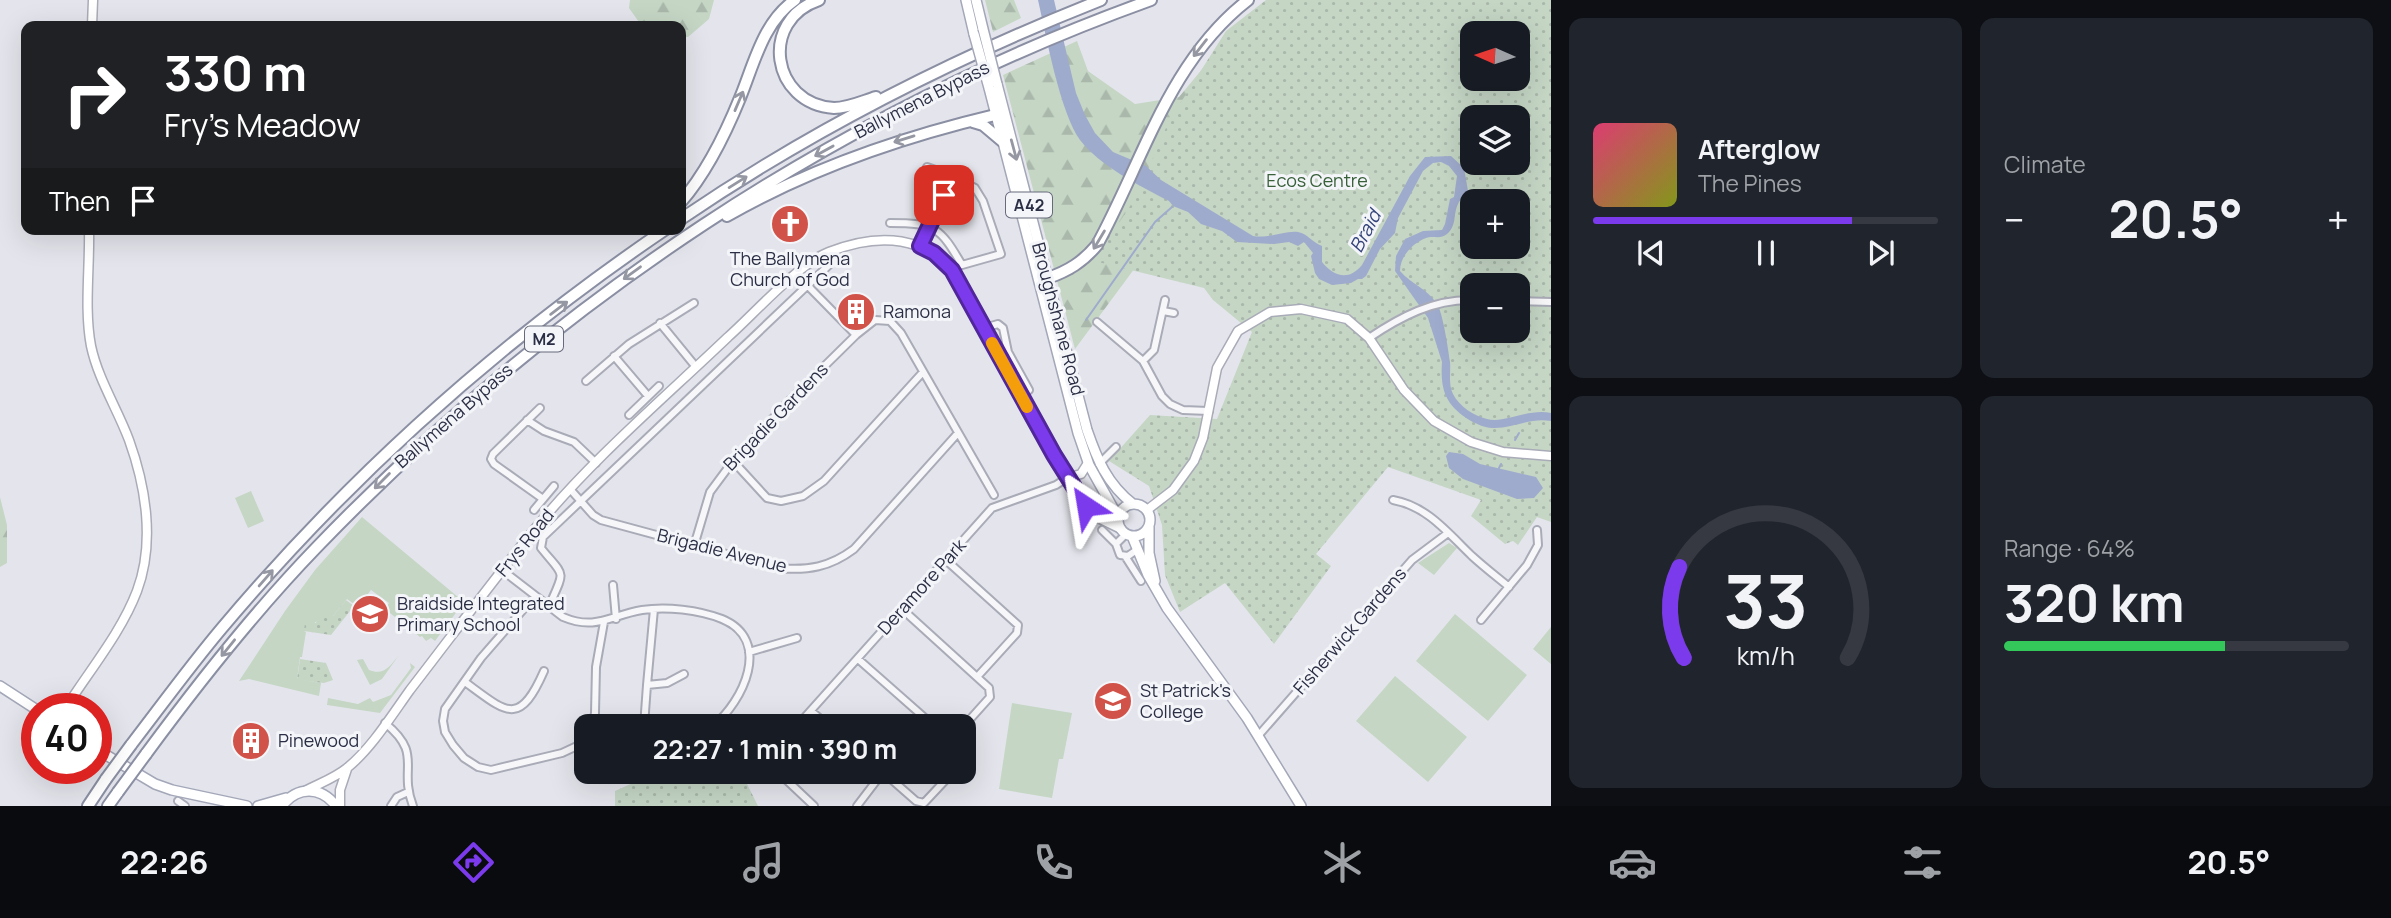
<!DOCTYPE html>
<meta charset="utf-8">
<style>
:root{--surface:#171b24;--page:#20242c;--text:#f1f3f6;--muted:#9ea1a6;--line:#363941;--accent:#7c3aed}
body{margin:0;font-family:Manrope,sans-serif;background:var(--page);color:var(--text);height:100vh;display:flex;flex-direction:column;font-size:26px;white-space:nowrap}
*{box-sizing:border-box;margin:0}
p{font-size:23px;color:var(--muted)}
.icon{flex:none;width:38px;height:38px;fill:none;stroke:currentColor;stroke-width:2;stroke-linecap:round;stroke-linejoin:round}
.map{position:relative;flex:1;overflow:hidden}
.sheet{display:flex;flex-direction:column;gap:18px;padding:18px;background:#0d0f14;width:840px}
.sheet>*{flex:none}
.banner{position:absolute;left:21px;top:21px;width:665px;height:214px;border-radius:14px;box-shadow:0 7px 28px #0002;background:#202124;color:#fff;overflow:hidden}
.needle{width:46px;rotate:273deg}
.tools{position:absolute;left:1460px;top:21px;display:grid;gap:14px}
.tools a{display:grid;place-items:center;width:70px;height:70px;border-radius:14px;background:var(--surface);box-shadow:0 7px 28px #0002;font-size:35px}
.speed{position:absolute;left:21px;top:693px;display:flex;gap:14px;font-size:35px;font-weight:700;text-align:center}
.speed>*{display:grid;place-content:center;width:91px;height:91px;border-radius:50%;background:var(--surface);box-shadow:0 7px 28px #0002;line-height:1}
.speed .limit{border:10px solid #d22;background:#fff;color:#111}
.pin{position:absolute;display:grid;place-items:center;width:60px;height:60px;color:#fff;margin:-30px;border-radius:14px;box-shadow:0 4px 10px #0006}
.me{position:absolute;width:77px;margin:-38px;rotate:327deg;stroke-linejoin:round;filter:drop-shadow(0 0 5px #0008)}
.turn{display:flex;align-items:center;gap:24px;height:147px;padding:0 28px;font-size:32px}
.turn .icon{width:91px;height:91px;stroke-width:2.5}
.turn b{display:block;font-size:49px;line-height:60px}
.then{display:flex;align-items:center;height:66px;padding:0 28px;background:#0003;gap:14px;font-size:26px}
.big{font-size:52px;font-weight:700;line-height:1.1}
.sheet .tile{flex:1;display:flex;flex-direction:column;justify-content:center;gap:10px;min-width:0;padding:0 24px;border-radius:14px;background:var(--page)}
.sheet .dial{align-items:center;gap:0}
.dial svg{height:182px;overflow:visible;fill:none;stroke:var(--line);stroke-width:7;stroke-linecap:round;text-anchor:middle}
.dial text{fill:var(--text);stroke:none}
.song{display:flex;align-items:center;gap:21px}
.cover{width:84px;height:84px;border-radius:10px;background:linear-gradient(135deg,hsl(340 70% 55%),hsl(70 70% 35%))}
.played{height:7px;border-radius:4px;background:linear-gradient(90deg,var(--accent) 75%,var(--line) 75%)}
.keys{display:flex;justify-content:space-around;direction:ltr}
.heat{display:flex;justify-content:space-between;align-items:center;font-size:38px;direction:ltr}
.charge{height:10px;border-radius:5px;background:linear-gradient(90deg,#34c759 64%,var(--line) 0)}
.sheet .tiles{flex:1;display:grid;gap:18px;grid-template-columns:repeat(2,1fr)}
.trip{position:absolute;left:574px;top:714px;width:402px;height:70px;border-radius:14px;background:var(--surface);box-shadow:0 7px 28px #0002;font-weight:700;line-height:70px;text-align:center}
.dock{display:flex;height:112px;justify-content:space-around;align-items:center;background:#090b0e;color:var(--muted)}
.dock .icon{width:49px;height:49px}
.dock .on{color:var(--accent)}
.dock b{font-size:32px;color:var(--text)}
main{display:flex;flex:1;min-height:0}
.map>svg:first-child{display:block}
.grass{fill:#c5d6c5}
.forest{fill:url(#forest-firs)}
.park{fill:url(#park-dots);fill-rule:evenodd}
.water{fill:#9fabcc}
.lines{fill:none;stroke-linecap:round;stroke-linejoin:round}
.stream{stroke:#9fabcc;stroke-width:2}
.street-casing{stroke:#a9abb7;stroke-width:10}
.secondary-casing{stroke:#a9abb7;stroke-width:11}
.primary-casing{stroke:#a3a7b8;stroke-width:12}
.highway-casing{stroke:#8b8fa3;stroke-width:14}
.street{stroke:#f7f7fa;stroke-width:6}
.secondary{stroke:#fff;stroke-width:8}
.primary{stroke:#fff;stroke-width:9}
.highway{stroke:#fff;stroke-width:10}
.primary-bridge-casing{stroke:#a3a7b8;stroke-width:12;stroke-linecap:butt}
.highway-bridge-casing{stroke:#8b8fa3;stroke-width:14;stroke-linecap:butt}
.primary-bridge{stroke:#fff;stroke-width:9}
.highway-bridge{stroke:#fff;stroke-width:10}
.oneway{stroke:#9597a2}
.route-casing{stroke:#51269a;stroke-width:18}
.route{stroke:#7c3aed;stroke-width:12}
.slow{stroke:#f59e0b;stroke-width:12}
.labels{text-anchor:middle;stroke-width:6;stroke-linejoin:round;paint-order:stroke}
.shield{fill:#f4f5f9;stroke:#676a7b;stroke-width:2}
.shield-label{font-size:16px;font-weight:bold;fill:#2b2f45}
.street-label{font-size:18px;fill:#2b2f45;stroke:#f4f5f9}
.park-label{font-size:18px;fill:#386139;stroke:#f4f5f9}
.poi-label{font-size:18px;fill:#2b2f45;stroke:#f4f5f9;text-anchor:start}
.water-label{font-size:19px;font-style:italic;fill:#34447a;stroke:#f4f5f9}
</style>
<main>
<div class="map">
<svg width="1551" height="806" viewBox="0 0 1551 806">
<defs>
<pattern id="forest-firs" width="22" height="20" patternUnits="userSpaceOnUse" patternTransform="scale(1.75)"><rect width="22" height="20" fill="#c5d6c5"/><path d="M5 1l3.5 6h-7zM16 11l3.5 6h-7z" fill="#a9b8ab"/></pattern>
<pattern id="park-dots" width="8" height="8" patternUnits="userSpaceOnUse" patternTransform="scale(1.75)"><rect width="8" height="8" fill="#c5d6c5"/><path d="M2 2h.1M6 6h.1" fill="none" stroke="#a9b8ab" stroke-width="1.8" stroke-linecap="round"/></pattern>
</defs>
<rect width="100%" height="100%" fill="#e4e5ec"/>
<!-- grass -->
<path class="grass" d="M251,491L264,521L248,528L235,498Z
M362,517L464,602L435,641L431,638L426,641L422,636L420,637L414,632V629H410L385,609L389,603L371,590L358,607L347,599L333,616L321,618L304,631L306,632L302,657H300L297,679L321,683L319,696L249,679L239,681L285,611L315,570Z
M1449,543L1457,548L1434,575L1418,563Z
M1455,614L1527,675L1488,721L1416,661Z
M1551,627V664L1533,649Z
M399,655L382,679L370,685L357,660L363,659L369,670C384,676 390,666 399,655Z
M410,663L415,667L380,713L327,705L328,698L358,704L370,698L373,702L391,695L411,668Z
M1395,676L1467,737L1428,782L1356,721Z
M1012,703L1072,713L1063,759H1059L1052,798L999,789Z"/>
<!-- forest -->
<path class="forest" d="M630,0H714L709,19L688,37H681V26L641,25L629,8Z
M985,0H1014L1021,18L993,32Z
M1228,38L1166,226L1075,349L1003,75L1077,41L1088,71L1135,104L1179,97Z
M0,497L7,525V563L0,567Z"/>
<!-- park -->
<path class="park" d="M1266,0H1551V522L1537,517L1518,545L1513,541L1505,544L1471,516L1481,500L1388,467L1316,554L1331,566L1274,644L1225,583L1180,612L1165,575L1162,525L1149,486L1109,461L1150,415L1217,419L1252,332L1213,300L1204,288L1094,261L1136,197L1169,121L1226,31ZM1472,33H1517V79H1472ZM1472,117H1517V163H1472ZM1472,201H1517V247H1472ZM1472,285H1517V331H1472Z
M346,600L354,606L331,635L304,631L305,622L316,623L317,619L328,615L333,616Z
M300,659L326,663L333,680L324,683L297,680Z
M657,772H741L758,806H615V791Z"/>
<!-- water -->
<path class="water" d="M1038,0H1054L1076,93L1085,115L1095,133L1113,152L1146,166L1161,180L1253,236C1269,239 1285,230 1298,232C1308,234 1313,243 1322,246V262C1334,277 1349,281 1362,265L1410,176L1425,157L1451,156L1464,168L1468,191C1465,195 1460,199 1458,204C1453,214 1457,226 1447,234C1440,240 1433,235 1426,238C1413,243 1400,256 1400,271C1411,284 1432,291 1439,308C1444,321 1448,348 1450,362C1451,372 1448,384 1453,394C1459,406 1474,416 1487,419C1504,424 1528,408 1551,413V421C1530,417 1513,429 1492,428C1485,428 1477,424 1471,421C1446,406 1440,391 1442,362L1428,318L1395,271L1396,256L1405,239L1423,231L1442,230L1445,224L1450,199L1454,197L1457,176L1449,166L1441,162L1433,163L1423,171L1398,218L1395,233L1380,249L1366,276L1362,279H1358L1351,283L1332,285L1319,279L1315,273L1311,256L1313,253L1304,242L1298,246L1289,242L1274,244L1237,242L1222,231L1201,224L1188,212L1173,206L1169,201C1140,186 1100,166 1080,140C1060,112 1046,35 1038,0Z
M1449,452L1463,454L1480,464L1536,477L1543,488L1534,498L1517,499L1463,479L1449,468L1446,456Z"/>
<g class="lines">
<!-- stream -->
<path class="stream" d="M1086,320L1155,222L1172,207
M1515,440L1519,433
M1499,468L1501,464"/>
<defs>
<path id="street" d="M890,223C935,223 940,227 962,265L1001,254L983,201L975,188L952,176
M920,246L952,176L927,167
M808,286L856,335
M1517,301L1551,302
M1163,311L1174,313
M1097,322L1143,361L1162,396L1170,404L1183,410L1209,411
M660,323L696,367
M984,328L998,324L1003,328L1008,352L1029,390
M1369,338C1400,317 1434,299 1472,300
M614,356L648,396
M1143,361L1154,350L1165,300
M586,381L629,344L694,303
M540,408L493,454L491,459L494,464L543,499
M629,415L659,386
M527,420L544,431L574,442L596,463
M733,461L767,498L781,501L803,496L824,481L923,372
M1099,464L1116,447
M570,489L593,515L601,520L778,568C808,571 830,567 854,549L958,433
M1393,500C1427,506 1448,533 1472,556C1484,567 1497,577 1509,587
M534,510L554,486
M1102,530L1116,544
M1126,534L1116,544L1120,555L1128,556L1138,549
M694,546L710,492L733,461L790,400L856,335L875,320L890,321L901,333L994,495
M1125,556L1141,581
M947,561L1018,625L1017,633L977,677
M502,570L563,617C596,631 611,615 642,610C666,606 699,610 722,619C773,640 743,702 713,726
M613,585L616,619
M535,596L481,658L445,709L443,721L445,732L453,745L464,758L478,767L491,770L562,753L577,746L586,738
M549,606C566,568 565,578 541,548L543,537L829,265
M902,609L989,688L990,697L964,726
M1481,620L1527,565L1538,545L1537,530
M749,652L797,638
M858,659L934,726
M465,682C506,712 519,728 544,671
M647,685L654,609
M811,711L829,726
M385,723C424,755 398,767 413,806
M592,726L595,713L596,667L604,622
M644,726L647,685L667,683L684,674
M797,726L992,508L1056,485L1067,478
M1258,736L1412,560L1448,533
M964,755V759
M778,772L814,806
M883,772L916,801L924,803L953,772
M178,801L185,806
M391,806L397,797L408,792
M857,806L883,772"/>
<path id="secondary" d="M92,26L93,0
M1067,478L1081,474L1088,463
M1147,510L1173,490L1194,461L1203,438L1217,368L1238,331L1270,312L1301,309L1347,319L1369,338L1404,390L1434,421L1471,442L1503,452L1551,456
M65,709C89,671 121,633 137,591C155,543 146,487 129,440C117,408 98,379 91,346C84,309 90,267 89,229
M305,791C318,784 335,778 347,768C371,749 392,715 410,690C451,637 491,583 533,531C591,460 662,400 728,337C754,314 798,264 829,252C877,233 930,233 959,282L1072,485L1096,517L1121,529
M340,806V790L347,769"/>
<path id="primary" d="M966,0L974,34
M976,0L983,29
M997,84L1087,430C1097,459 1107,484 1133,504
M989,88L1078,433L1089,465L1118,517
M1118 520a16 16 0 1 1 32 0a16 16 0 1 1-32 0Z
M1149,527V553L1155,581
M1132,536L1148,575L1167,608L1247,718L1301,806
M0,686L37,710
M96,749L155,784L172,790L247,806
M258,806L286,798
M282,806C297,786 321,786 336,806"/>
<path id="highway" d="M819,0C759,20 771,104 834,108C848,108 863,101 876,97
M973,122L983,125L1002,141
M681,202C707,172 725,135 740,98C754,64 763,22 795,0
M727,216C811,168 902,137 995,115
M681,219C812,130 954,58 1101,0
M1048,278C1068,271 1083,262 1097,245C1143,161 1169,61 1248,0
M131,745C161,706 190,666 222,628C350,476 501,341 666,229
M146,754C199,682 255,611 317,547C551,304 834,114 1151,0
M88,806L106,779
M108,806L118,792"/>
</defs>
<!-- street casing -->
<use href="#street" class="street-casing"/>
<!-- secondary casing -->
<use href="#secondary" class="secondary-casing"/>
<!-- primary casing -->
<use href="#primary" class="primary-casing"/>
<!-- highway casing -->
<use href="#highway" class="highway-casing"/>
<!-- street -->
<use href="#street" class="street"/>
<!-- secondary -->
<use href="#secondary" class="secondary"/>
<!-- primary -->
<use href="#primary" class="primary"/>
<!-- highway -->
<use href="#highway" class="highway"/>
<defs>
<path id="primary-bridge" d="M983,29L997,84
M974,34L989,88"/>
<path id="highway-bridge" d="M106,779L131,745
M118,792L146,754"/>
</defs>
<!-- primary-bridge casing -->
<use href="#primary-bridge" class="primary-bridge-casing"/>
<!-- highway-bridge casing -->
<use href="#highway-bridge" class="highway-bridge-casing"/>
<!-- primary-bridge -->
<use href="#primary-bridge" class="primary-bridge"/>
<!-- highway-bridge -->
<use href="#highway-bridge" class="highway-bridge"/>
</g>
<!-- one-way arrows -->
<defs><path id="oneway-shaft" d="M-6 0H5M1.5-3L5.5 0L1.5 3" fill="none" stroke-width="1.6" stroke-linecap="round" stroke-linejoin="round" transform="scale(1.75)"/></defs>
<g class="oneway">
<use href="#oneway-shaft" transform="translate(1200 48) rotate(128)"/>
<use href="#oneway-shaft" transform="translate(739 101) rotate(-67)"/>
<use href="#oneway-shaft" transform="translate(904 139) rotate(163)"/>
<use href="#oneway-shaft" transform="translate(1014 150) rotate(75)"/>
<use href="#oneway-shaft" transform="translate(824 151) rotate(151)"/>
<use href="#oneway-shaft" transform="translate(738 182) rotate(-32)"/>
<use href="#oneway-shaft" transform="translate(1099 240) rotate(121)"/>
<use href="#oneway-shaft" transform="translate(632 273) rotate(144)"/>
<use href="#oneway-shaft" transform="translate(559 308) rotate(-37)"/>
<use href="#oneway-shaft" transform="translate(382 481) rotate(135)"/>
<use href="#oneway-shaft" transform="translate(266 578) rotate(-49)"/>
<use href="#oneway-shaft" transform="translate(228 648) rotate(129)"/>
</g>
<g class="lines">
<defs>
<path id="route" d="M944,195L920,246L934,253L952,270L1054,455L1086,506"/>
</defs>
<!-- route casing -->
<use href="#route" class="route-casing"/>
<!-- route -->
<use href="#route" class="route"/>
<!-- slow -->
<path class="slow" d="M992,343L1027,407"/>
</g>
<!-- icons -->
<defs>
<symbol id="church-disc" viewBox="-11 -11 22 22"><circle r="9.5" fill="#d15249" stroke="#f4f5f9"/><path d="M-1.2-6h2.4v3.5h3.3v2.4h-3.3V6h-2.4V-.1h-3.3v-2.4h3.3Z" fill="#fff"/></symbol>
<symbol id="building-disc" viewBox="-11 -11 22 22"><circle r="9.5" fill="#d15249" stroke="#f4f5f9"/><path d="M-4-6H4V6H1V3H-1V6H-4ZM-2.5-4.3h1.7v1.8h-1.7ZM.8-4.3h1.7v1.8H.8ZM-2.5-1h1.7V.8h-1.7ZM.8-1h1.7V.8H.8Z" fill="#fff"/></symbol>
<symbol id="school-disc" viewBox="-11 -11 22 22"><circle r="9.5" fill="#d15249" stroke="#f4f5f9"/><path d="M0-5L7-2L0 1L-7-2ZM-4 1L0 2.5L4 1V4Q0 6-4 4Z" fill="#fff"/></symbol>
</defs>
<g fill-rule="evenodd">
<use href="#church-disc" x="768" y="202" width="44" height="44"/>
<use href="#building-disc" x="834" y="290" width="44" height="44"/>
<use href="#school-disc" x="348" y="592" width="44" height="44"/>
<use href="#school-disc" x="1091" y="679" width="44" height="44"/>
<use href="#building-disc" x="229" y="719" width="44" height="44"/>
</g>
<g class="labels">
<!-- shield labels -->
<g class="shield">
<rect x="1006" y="192.5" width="46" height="25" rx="5"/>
<rect x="525" y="326.5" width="38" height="25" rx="5"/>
</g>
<g class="shield-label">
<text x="1029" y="211">A42</text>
<text x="544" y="345">M2</text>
</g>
<!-- street labels -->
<g class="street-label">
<text transform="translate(922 100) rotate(-27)" y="6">Ballymena Bypass</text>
<text transform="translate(1058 319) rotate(75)" y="6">Broughshane Road</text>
<text transform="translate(454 416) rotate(-41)" y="6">Ballymena Bypass</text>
<text transform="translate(776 417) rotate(-46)" y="6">Brigadie Gardens</text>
<text transform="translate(525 543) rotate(-51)" y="6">Frys Road</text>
<text transform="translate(722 551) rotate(14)" y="6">Brigadie Avenue</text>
<text transform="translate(922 587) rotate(-48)" y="6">Deramore Park</text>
<text transform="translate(1350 631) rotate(-49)" y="6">Fisherwick Gardens</text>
</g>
<!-- park labels -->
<g class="park-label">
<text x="1317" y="187">Ecos Centre</text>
</g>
<!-- poi labels -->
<g class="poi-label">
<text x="790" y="265" text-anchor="middle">The Ballymena<tspan x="790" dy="21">Church of God</tspan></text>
<text x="883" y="318">Ramona</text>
<text x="397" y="610">Braidside Integrated<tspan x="397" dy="21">Primary School</tspan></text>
<text x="1140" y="697">St Patrick's<tspan x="1140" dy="21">College</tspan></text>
<text x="278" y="747">Pinewood</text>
</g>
<!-- water labels -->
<g class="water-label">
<text transform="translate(1365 231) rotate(-62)" y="7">Braid</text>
</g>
</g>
</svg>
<div class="tools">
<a><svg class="needle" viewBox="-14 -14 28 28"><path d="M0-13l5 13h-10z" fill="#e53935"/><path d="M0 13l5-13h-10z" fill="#9ea1a6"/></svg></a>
<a><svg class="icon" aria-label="layers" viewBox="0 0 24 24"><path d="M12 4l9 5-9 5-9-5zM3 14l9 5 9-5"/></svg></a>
<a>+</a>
<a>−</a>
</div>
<div class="speed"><div class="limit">40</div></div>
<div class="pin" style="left:944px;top:195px;background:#d93025"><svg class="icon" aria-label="arrive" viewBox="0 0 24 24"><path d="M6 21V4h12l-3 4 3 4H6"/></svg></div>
<svg class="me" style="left:1086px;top:506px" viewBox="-20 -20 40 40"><path d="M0-17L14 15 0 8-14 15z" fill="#7c3aed" stroke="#fff" stroke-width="4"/></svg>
<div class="trip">22:27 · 1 min · 390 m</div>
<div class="banner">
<div class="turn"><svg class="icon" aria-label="right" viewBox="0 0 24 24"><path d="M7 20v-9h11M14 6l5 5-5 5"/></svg><div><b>330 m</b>Fry's Meadow</div></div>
<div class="then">Then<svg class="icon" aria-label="arrive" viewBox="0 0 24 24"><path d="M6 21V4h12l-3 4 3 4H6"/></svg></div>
</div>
</div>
<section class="sheet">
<div class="tiles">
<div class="tile">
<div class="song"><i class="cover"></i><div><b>Afterglow</b><p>The Pines</p></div></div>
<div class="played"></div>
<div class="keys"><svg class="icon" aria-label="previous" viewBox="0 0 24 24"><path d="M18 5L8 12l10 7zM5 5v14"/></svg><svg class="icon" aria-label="pause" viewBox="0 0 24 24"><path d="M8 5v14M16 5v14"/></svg><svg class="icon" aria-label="next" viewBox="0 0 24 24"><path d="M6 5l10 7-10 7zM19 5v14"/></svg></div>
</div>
<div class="tile"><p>Climate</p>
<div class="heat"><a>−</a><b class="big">20.5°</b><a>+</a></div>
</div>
<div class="tile dial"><svg viewBox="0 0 100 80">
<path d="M14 69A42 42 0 1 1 86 69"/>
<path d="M14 69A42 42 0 0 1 12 29" stroke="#7c3aed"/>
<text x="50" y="56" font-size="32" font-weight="700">33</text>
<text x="50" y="72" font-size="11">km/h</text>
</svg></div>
<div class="tile"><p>Range · 64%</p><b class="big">320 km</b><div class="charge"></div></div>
</div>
</section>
</main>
<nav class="dock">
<b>22:26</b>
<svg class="icon on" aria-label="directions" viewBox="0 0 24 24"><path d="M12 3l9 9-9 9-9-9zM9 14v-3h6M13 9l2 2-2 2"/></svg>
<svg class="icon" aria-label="music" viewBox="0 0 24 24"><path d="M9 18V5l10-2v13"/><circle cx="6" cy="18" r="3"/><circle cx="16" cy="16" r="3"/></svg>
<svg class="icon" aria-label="phone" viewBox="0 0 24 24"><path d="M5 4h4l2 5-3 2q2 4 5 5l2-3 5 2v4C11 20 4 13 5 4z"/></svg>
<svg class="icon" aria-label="climate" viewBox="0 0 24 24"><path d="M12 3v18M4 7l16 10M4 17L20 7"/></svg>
<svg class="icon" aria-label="car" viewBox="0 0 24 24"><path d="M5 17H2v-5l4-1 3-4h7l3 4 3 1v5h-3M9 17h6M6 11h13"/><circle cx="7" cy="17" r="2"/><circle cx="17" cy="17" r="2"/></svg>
<svg class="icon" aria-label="filters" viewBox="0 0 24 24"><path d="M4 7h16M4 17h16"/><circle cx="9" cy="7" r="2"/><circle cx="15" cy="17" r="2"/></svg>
<b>20.5°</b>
</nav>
